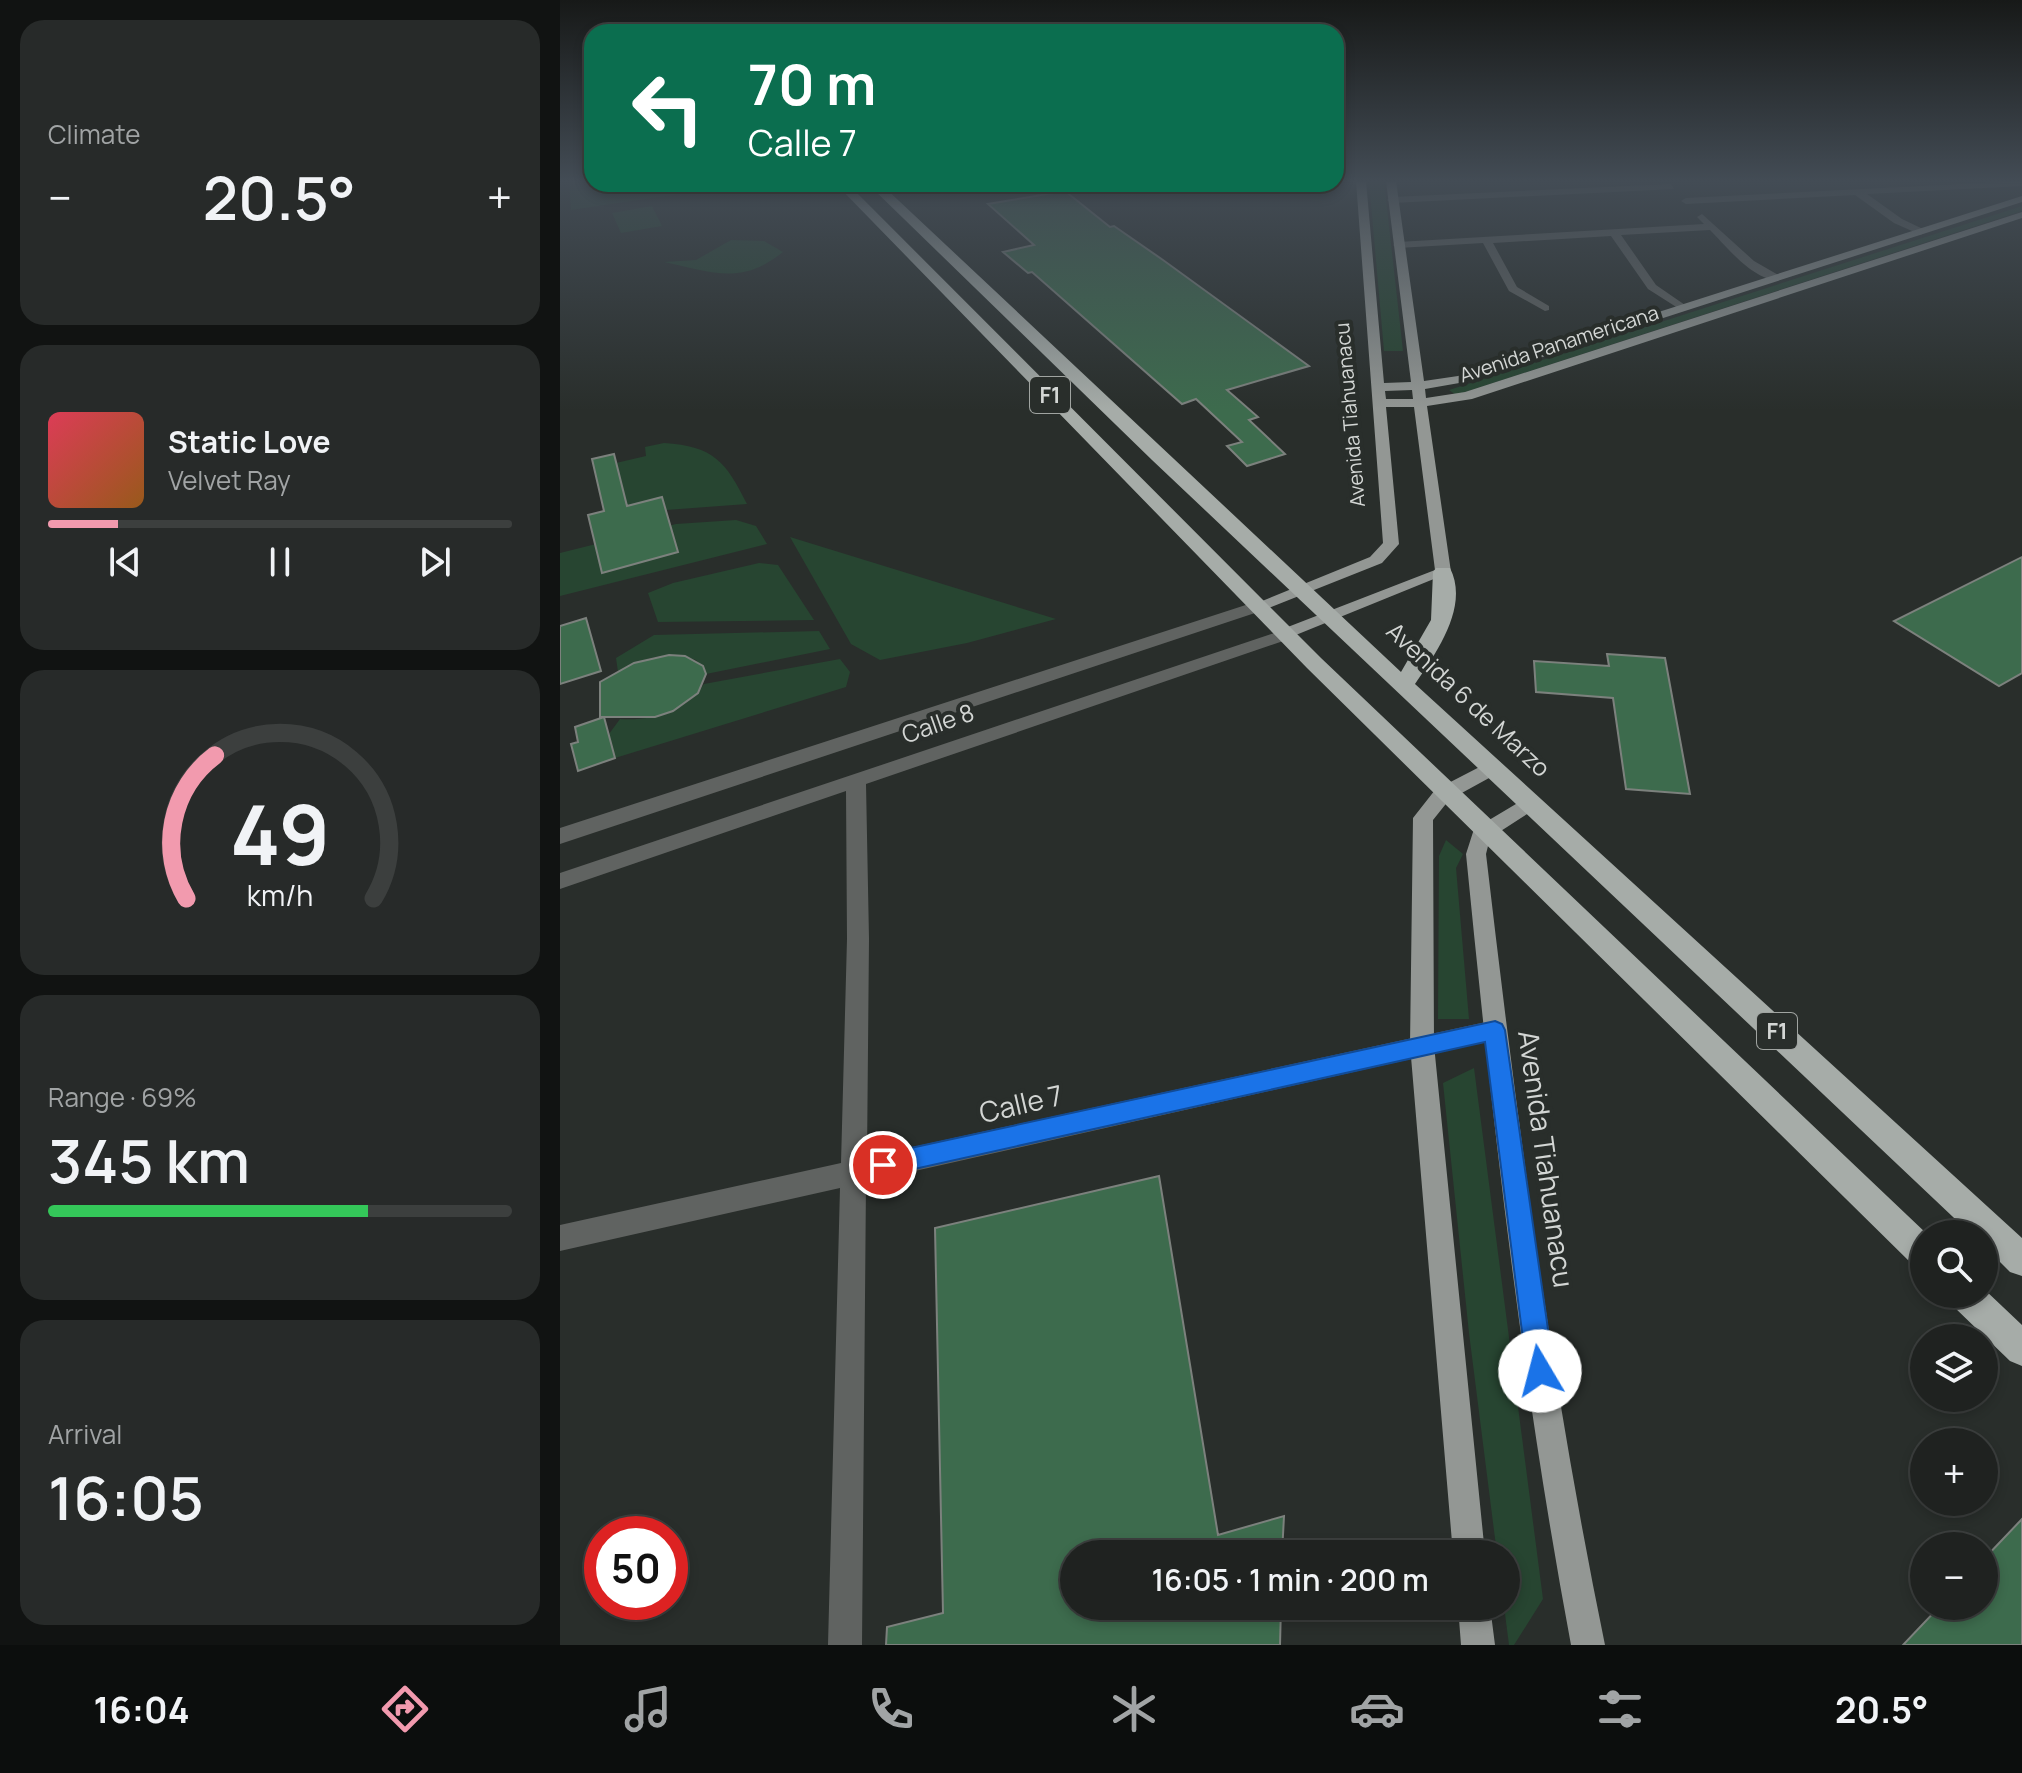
<!DOCTYPE html>
<meta charset="utf-8">
<style>
:root{--surface:#1f2220;--page:#272a29;--text:#f1f3f6;--muted:#a1a4a5;--line:#3c3f3e;--accent:#f29aae}
body{margin:0;font-family:Manrope,sans-serif;background:var(--page);color:var(--text);height:100vh;display:flex;flex-direction:column;font-size:30px;white-space:nowrap}
*{box-sizing:border-box;margin:0}
p{font-size:26px;color:var(--muted)}
.icon{flex:none;width:44px;height:44px;fill:none;stroke:currentColor;stroke-width:2;stroke-linecap:round;stroke-linejoin:round}
.map{position:relative;flex:1;overflow:hidden}
.drawer{display:flex;flex-direction:column;gap:20px;padding:20px;background:#111312;width:560px}
.drawer>*{flex:none}
.hud{position:absolute;left:24px;top:24px;width:760px;height:168px;border-radius:24px;box-shadow:0 4px 12px #0003,0 0 0 2px var(--line);background:#0b6e4f;color:#fff;overflow:hidden}
.fabs{position:absolute;left:1350px;top:1220px;display:grid;gap:16px}
.fabs a{display:grid;place-items:center;width:88px;height:88px;border-radius:50%;background:var(--surface);box-shadow:0 4px 12px #0003,0 0 0 2px var(--line);font-size:40px}
.speed{position:absolute;left:24px;top:1516px;display:flex;gap:16px;font-size:40px;font-weight:700;text-align:center}
.speed>*{display:grid;place-content:center;width:104px;height:104px;border-radius:50%;background:var(--surface);box-shadow:0 4px 12px #0003,0 0 0 2px var(--line);line-height:1}
.speed .limit{border:12px solid #d22;background:#fff;color:#111}
.pin{position:absolute;display:grid;place-items:center;width:68px;height:68px;color:#fff;margin:-34px;border:4px solid #fff;border-radius:50%;box-shadow:0 2px 8px #0007}
.me{position:absolute;width:88px;margin:-44px;rotate:352deg;stroke-linejoin:round;filter:drop-shadow(0 0 6px #0008)}
.turn{display:flex;align-items:center;gap:28px;height:168px;padding:0 32px;font-size:36px}
.turn .icon{width:104px;height:104px;stroke-width:2.5}
.turn b{display:block;font-size:56px;line-height:68px}
.big{font-size:60px;font-weight:600;line-height:1.1}
.drawer .card{flex:1;display:flex;flex-direction:column;justify-content:center;gap:12px;min-width:0;padding:0 28px;border-radius:24px;background:var(--page)}
.drawer .dial{align-items:center;gap:0}
.dial svg{height:208px;overflow:visible;fill:none;stroke:var(--line);stroke-width:7;stroke-linecap:round;text-anchor:middle}
.dial text{fill:var(--text);stroke:none}
.song{display:flex;align-items:center;gap:24px}
.cover{width:96px;height:96px;border-radius:12px;background:linear-gradient(135deg,hsl(350 70% 55%),hsl(30 70% 35%))}
.played{height:8px;border-radius:4px;background:linear-gradient(90deg,var(--accent) 15%,var(--line) 15%)}
.keys{display:flex;justify-content:space-around;direction:ltr}
.heat{display:flex;justify-content:space-between;align-items:center;font-size:44px;direction:ltr}
.charge{height:12px;border-radius:6px;background:linear-gradient(90deg,#34c759 69%,var(--line) 0)}
.trip{position:absolute;left:500px;top:1540px;width:460px;height:80px;border-radius:40px;background:var(--surface);box-shadow:0 4px 12px #0003,0 0 0 2px var(--line);font-weight:600;line-height:80px;text-align:center}
.tab-bar{display:flex;height:128px;justify-content:space-around;align-items:center;background:#0c0e0d;color:var(--muted)}
.tab-bar .icon{width:56px;height:56px}
.tab-bar .active{color:var(--accent)}
.tab-bar b{font-size:36px;color:var(--text)}
main{display:flex;flex:1;min-height:0}
.map>svg:first-child{display:block}
.green{fill:#274531;fill-rule:evenodd}
.building{fill:#3d6b4d;stroke:#7c817d;stroke-width:2}
.lines{fill:none;stroke-linecap:round;stroke-linejoin:round}
.minor{fill:#606361;fill-rule:evenodd}
.major{fill:#939794;fill-rule:evenodd}
.highway{fill:#a6aca8;fill-rule:evenodd}
.route{fill:#1a73e8;stroke:#114b97;stroke-width:2}
.labels{text-anchor:middle;stroke-width:8;stroke-linejoin:round;paint-order:stroke}
.far-street-label{font-size:20px;fill:#d3d6d4;stroke:#292e2b}
.shield{fill:#292e2b;stroke:#a0a4a1;stroke-width:2}
.shield-label{font-size:22px;font-weight:bold;fill:#d3d6d4}
.street-label{font-size:24px;fill:#d3d6d4;stroke:#292e2b}
.near-street-label{font-size:28px;fill:#d3d6d4;stroke:#292e2b}
</style>
<main>
<section class="drawer">
<div class="card"><p>Climate</p>
<div class="heat"><a>−</a><b class="big">20.5°</b><a>+</a></div>
</div>
<div class="card">
<div class="song"><i class="cover"></i><div><b>Static Love</b><p>Velvet Ray</p></div></div>
<div class="played"></div>
<div class="keys"><svg class="icon" aria-label="previous" viewBox="0 0 24 24"><path d="M18 5L8 12l10 7zM5 5v14"/></svg><svg class="icon" aria-label="pause" viewBox="0 0 24 24"><path d="M8 5v14M16 5v14"/></svg><svg class="icon" aria-label="next" viewBox="0 0 24 24"><path d="M6 5l10 7-10 7zM19 5v14"/></svg></div>
</div>
<div class="card dial"><svg viewBox="0 0 100 80">
<path d="M14 69A42 42 0 1 1 86 69"/>
<path d="M14 69A42 42 0 0 1 25 14" stroke="#f29aae"/>
<text x="50" y="56" font-size="32" font-weight="700">49</text>
<text x="50" y="72" font-size="11">km/h</text>
</svg></div>
<div class="card"><p>Range · 69%</p><b class="big">345 km</b><div class="charge"></div></div>
<div class="card"><p>Arrival</p><b class="big">16:05</b></div>
</section>
<div class="map">
<svg width="1462" height="1645" viewBox="0 0 1462 1645">
<rect width="100%" height="100%" fill="#292e2b"/>
<!-- green -->
<path class="green" d="M9,181L131,184L133,192L11,210Z
M809,181H824L843,351H824Z
M92,206L102,226L61,233L52,213Z
M1462,206V211L896,395L889,390Z
M171,240L204,241L223,252C181,286 152,272 104,262L136,260Z
M104,443C154,446 166,462 187,504L106,510L102,497L67,506L56,463L86,456L85,447Z
M176,520L196,526L207,544L0,596V553L116,524ZM114,540L118,552L42,572L39,560Z
M230,537L496,619L407,643L320,660L291,644Z
M199,563L218,565L254,620L98,622L88,593L113,583Z
M259,631L270,649L146,674L136,660C108,650 83,658 58,672L56,658L94,635Z
M280,659L290,672L286,687L55,758L49,734L60,719C92,721 126,712 144,684Z
M886,840L903,854L896,868L909,1019H878L879,856Z
M914,1068L983,1599L954,1645H949L944,1606L946,1554H937L909,1333L883,1083Z"/>
<!-- building -->
<path class="building" d="M505,191L550,227L554,226L603,260L749,366L667,390L698,417L689,420L725,454L687,466L667,446L682,442L636,399L622,404L472,272L468,273L443,252L474,245L428,204Z
M54,454L67,506L102,497L118,552L42,573L28,515L44,511L32,459Z
M1462,557V673L1439,686L1334,621Z
M26,618L41,671L0,684V626Z
M1047,654L1105,658L1130,794L1066,789L1053,698L976,692L974,661L1049,666Z
M109,655L125,656L143,666L146,674L138,693L113,711L95,717H44L55,758L18,771L11,744L18,742L15,727L44,717H40V682L74,663Z
M599,1176L658,1535L724,1516L722,1554H514V1606H721L720,1645H326L327,1627L383,1613L375,1228Z
M1462,1519V1645H1343L1380,1606H1424V1559Z"/>
<g class="lines">
<!-- minor -->
<path class="minor" d="M1462,181V186L1307,194L1342,219L1365,230L1361,235L1334,223L1295,195L1126,204L1121,201L1126,198Z
M1111,184L1114,189L832,203L827,200L832,197Z
M1142,214L1194,261L1220,276V280C1194,282 1167,247 1150,230L1061,235L1096,285L1125,305V309L1121,310L1088,289L1051,236L933,243L957,287L989,306V310L985,311L949,291L923,243L838,248L833,245L838,242L1144,224L1137,217Z
M698,601L704,602V610L0,844V828Z
M726,629L734,634L732,638L306,784L309,939L307,1157L935,1020L943,1023L947,1030L943,1037L935,1040L306,1182L302,1645H268L280,1188L0,1251V1225L281,1163L287,939L286,791L0,889V873Z"/>
<!-- major -->
<path class="major" d="M796,181H806L824,383L851,382L826,181H836L864,381L898,376L1462,196V202L905,382L865,389L866,398L905,392L1462,212V218L912,399L867,406L891,572L726,639L718,634L720,630L875,570L854,407H826L839,544L822,563L704,610H692L690,606L810,557L823,543ZM852,390L853,399H826L825,391Z
M298,184H317L287,192L282,189Z
M933,760L940,762L943,767L940,772L889,800L873,820L874,1045L925,1554H893L850,1045L853,818L875,790Z
M971,795L981,802L978,807L930,838L926,854C957,1119 991,1383 1045,1645H1011C962,1383 932,1119 906,854L914,829Z
M898,1606H930L935,1645H901Z"/>
<!-- highway -->
<path class="highway" d="M276,184H288L761,658L1367,1234L1364,1270L1353,1265L747,668Z
M308,184H321L841,672L871,620L873,572L876,568H890C910,607 875,654 855,684L1462,1238V1276L1450,1272L1424,1246V1234H1411L592,460Z
M1424,1289L1462,1325V1366L1450,1361L1393,1306L1388,1294H1424Z"/>
</g>
<!-- sky -->
<linearGradient id="sky" x2="0" y2="1"><stop stop-color="#171918"/><stop offset="0.44" stop-color="#434c55"/><stop offset="1" stop-color="#434c55" stop-opacity="0"/></linearGradient>
<rect width="1462" height="411" fill="url(#sky)"/>
<!-- route -->
<path class="route" d="M935,1021L942,1024L945,1030L994,1371L990,1381L980,1384L971,1381L967,1371L925,1042L323,1176L315,1173L312,1165L315,1157L323,1154Z"/>
<g class="labels">
<!-- far-street labels -->
<g class="far-street-label">
<text transform="translate(999 344) rotate(-18)" y="7">Avenida Panamericana</text>
<text transform="translate(790 415) rotate(-95)" y="7">Avenida Tiahuanacu</text>
</g>
<!-- shield labels -->
<g class="shield">
<rect x="470" y="377" width="40" height="36" rx="6"/>
<rect x="1197" y="1013" width="40" height="36" rx="6"/>
</g>
<g class="shield-label">
<text x="490" y="403">F1</text>
<text x="1217" y="1039">F1</text>
</g>
<!-- street labels -->
<g class="street-label">
<text transform="translate(908 700) rotate(43)" y="8">Avenida 6 de Marzo</text>
<text transform="translate(378 724) rotate(-19)" y="8">Calle 8</text>
</g>
<!-- near-street labels -->
<g class="near-street-label">
<text transform="translate(461 1104) rotate(-13)" y="10">Calle 7</text>
<text transform="translate(986 1159) rotate(82)" y="10">Avenida Tiahuanacu</text>
</g>
</g>
</svg>
<div class="fabs">
<a><svg class="icon" aria-label="search" viewBox="0 0 24 24"><circle cx="10" cy="10" r="6"/><path d="M15 15l6 6"/></svg></a>
<a><svg class="icon" aria-label="layers" viewBox="0 0 24 24"><path d="M12 4l9 5-9 5-9-5zM3 14l9 5 9-5"/></svg></a>
<a>+</a>
<a>−</a>
</div>
<div class="speed"><div class="limit">50</div></div>
<div class="pin" style="left:323px;top:1165px;background:#d93025"><svg class="icon" aria-label="arrive" viewBox="0 0 24 24"><path d="M6 21V4h12l-3 4 3 4H6"/></svg></div>
<svg class="me" style="left:980px;top:1371px" viewBox="-20 -20 40 40"><circle r="19" fill="#fff"/><path d="M0-13L10 11 0 6-10 11z" fill="#1a73e8"/></svg>
<div class="trip">16:05 · 1 min · 200 m</div>
<div class="hud">
<div class="turn"><svg class="icon" aria-label="left" viewBox="0 0 24 24"><path d="M17 20v-9H6M10 6l-5 5 5 5"/></svg><div><b>70 m</b>Calle 7</div></div>
</div>
</div>
</main>
<nav class="tab-bar">
<b>16:04</b>
<svg class="icon active" aria-label="directions" viewBox="0 0 24 24"><path d="M12 3l9 9-9 9-9-9zM9 14v-3h6M13 9l2 2-2 2"/></svg>
<svg class="icon" aria-label="music" viewBox="0 0 24 24"><path d="M9 18V5l10-2v13"/><circle cx="6" cy="18" r="3"/><circle cx="16" cy="16" r="3"/></svg>
<svg class="icon" aria-label="phone" viewBox="0 0 24 24"><path d="M5 4h4l2 5-3 2q2 4 5 5l2-3 5 2v4C11 20 4 13 5 4z"/></svg>
<svg class="icon" aria-label="climate" viewBox="0 0 24 24"><path d="M12 3v18M4 7l16 10M4 17L20 7"/></svg>
<svg class="icon" aria-label="car" viewBox="0 0 24 24"><path d="M5 17H2v-5l4-1 3-4h7l3 4 3 1v5h-3M9 17h6M6 11h13"/><circle cx="7" cy="17" r="2"/><circle cx="17" cy="17" r="2"/></svg>
<svg class="icon" aria-label="filters" viewBox="0 0 24 24"><path d="M4 7h16M4 17h16"/><circle cx="9" cy="7" r="2"/><circle cx="15" cy="17" r="2"/></svg>
<b>20.5°</b>
</nav>
